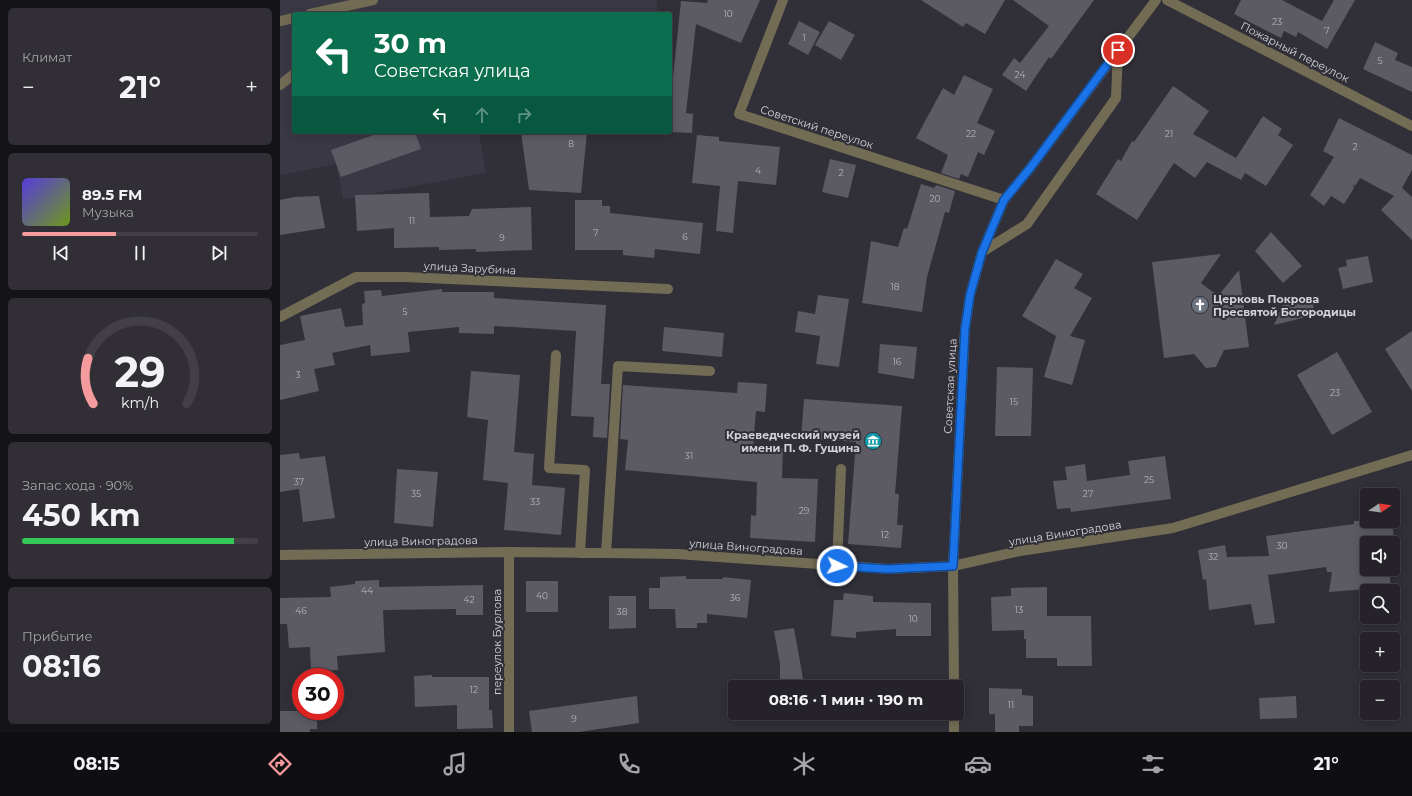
<!DOCTYPE html>
<html lang="ru">
<meta charset="utf-8">
<style>
:root{--surface:#252329;--page:#312f35;--text:#f1f3f6;--muted:#a3a4a8;--line:#424046;--accent:#f59b9e}
body{margin:0;font-family:Montserrat,sans-serif;background:var(--page);color:var(--text);height:100vh;display:flex;flex-direction:column;font-size:15px;white-space:nowrap}
*{box-sizing:border-box;margin:0}
p{font-size:13px;color:var(--muted)}
.icon{flex:none;width:22px;height:22px;fill:none;stroke:currentColor;stroke-width:2;stroke-linecap:round;stroke-linejoin:round}
.map{position:relative;flex:1;overflow:hidden}
.drawer{display:flex;flex-direction:column;gap:8px;padding:8px;background:#141317;width:280px}
.drawer>*{flex:none}
.banner{position:absolute;left:12px;top:12px;width:380px;height:122px;border-radius:4px;box-shadow:0 2px 10px #0003,0 0 0 1px var(--line);background:#0b6e4f;color:#fff;overflow:hidden}
.needle{width:26px;rotate:77deg}
.fabs{position:absolute;left:1080px;top:488px;display:grid;gap:8px}
.fabs a{display:grid;place-items:center;width:40px;height:40px;border-radius:4px;background:var(--surface);box-shadow:0 2px 10px #0003,0 0 0 1px var(--line);font-size:20px}
.speed{position:absolute;left:12px;top:668px;display:flex;gap:8px;font-size:20px;font-weight:700;text-align:center}
.speed>*{display:grid;place-content:center;width:52px;height:52px;border-radius:50%;background:var(--surface);box-shadow:0 2px 10px #0003,0 0 0 1px var(--line);line-height:1}
.speed .limit{border:6px solid #d22;background:#fff;color:#111}
.pin{position:absolute;display:grid;place-items:center;width:34px;height:34px;color:#fff;margin:-17px;border:2px solid #fff;border-radius:50%;box-shadow:0 1px 4px #0007}
.me{position:absolute;width:44px;margin:-22px;rotate:94deg;stroke-linejoin:round;filter:drop-shadow(0 0 3px #0008)}
.turn{display:flex;align-items:center;gap:14px;height:84px;padding:0 16px;font-size:18px}
.turn .icon{width:52px;height:52px;stroke-width:2.5}
.turn b{display:block;font-size:28px;line-height:34px}
.lanes{display:flex;align-items:center;height:38px;padding:0 16px;background:#0003;justify-content:center;gap:20px;direction:ltr}
.lanes .off{opacity:.35}
.big{font-size:30px;font-weight:700;line-height:1.1}
.drawer .tile{flex:1;display:flex;flex-direction:column;justify-content:center;gap:6px;min-width:0;padding:0 14px;border-radius:6px;background:var(--page)}
.drawer .dial{align-items:center;gap:0}
.dial svg{height:104px;overflow:visible;fill:none;stroke:var(--line);stroke-width:7;stroke-linecap:round;text-anchor:middle}
.dial text{fill:var(--text);stroke:none}
.song{display:flex;align-items:center;gap:12px}
.cover{width:48px;height:48px;border-radius:6px;background:linear-gradient(135deg,hsl(250 70% 55%),hsl(80 70% 35%))}
.played{height:4px;border-radius:2px;background:linear-gradient(90deg,var(--accent) 40%,var(--line) 40%)}
.keys{display:flex;justify-content:space-around;direction:ltr}
.heat{display:flex;justify-content:space-between;align-items:center;font-size:22px;direction:ltr}
.charge{height:6px;border-radius:3px;background:linear-gradient(90deg,#34c759 90%,var(--line) 0)}
.trip{position:absolute;left:448px;top:680px;width:236px;height:40px;border-radius:4px;background:var(--surface);box-shadow:0 2px 10px #0003,0 0 0 1px var(--line);font-weight:700;line-height:40px;text-align:center}
.tabs{display:flex;height:64px;justify-content:space-around;align-items:center;background:#0f0e10;color:var(--muted)}
.tabs .icon{width:28px;height:28px}
.tabs .active{color:var(--accent)}
.tabs b{font-size:18px;color:var(--text)}
main{display:flex;flex:1;min-height:0}
.map>svg:first-child{display:block}
.built{fill:#3b3846}
.building{fill:#5c5b64}
.lines{fill:none;stroke-linecap:round;stroke-linejoin:round}
.minor{stroke:#736c55;stroke-width:10}
.route-casing{stroke:#114b97;stroke-width:10}
.route{stroke:#1a73e8;stroke-width:7}
.labels{text-anchor:middle;stroke-width:4;stroke-linejoin:round;paint-order:stroke}
.number-label{font-size:9px;fill:#b4b4ba}
.street-label{font-size:11px;fill:#d2d2d7;stroke:#312f37}
.poi-label{font-size:11px;font-weight:bold;fill:#d2d2d7;stroke:#312f37;text-anchor:start}
</style>
<main>
<section class="drawer">
<div class="tile"><p>Климат</p>
<div class="heat"><a>−</a><b class="big">21°</b><a>+</a></div>
</div>
<div class="tile">
<div class="song"><i class="cover"></i><div><b>89.5 FM</b><p>Музыка</p></div></div>
<div class="played"></div>
<div class="keys"><svg class="icon" aria-label="previous" viewBox="0 0 24 24"><path d="M18 5L8 12l10 7zM5 5v14"/></svg><svg class="icon" aria-label="pause" viewBox="0 0 24 24"><path d="M8 5v14M16 5v14"/></svg><svg class="icon" aria-label="next" viewBox="0 0 24 24"><path d="M6 5l10 7-10 7zM19 5v14"/></svg></div>
</div>
<div class="tile dial"><svg viewBox="0 0 100 80">
<path d="M14 69A42 42 0 1 1 86 69"/>
<path d="M14 69A42 42 0 0 1 10 34" stroke="#f59b9e"/>
<text x="50" y="56" font-size="32" font-weight="700">29</text>
<text x="50" y="72" font-size="11">km/h</text>
</svg></div>
<div class="tile"><p>Запас хода · 90%</p><b class="big">450 km</b><div class="charge"></div></div>
<div class="tile"><p>Прибытие</p><b class="big">08:16</b></div>
</section>
<div class="map">
<svg width="1132" height="732" viewBox="0 0 1132 732">
<rect width="100%" height="100%" fill="#312f37"/>
<!-- built -->
<path class="built" d="M0,0H377V14H14V132H199L206,173L63,199L56,164L0,175Z"/>
<!-- building -->
<path class="building" d="M428,0H480L461,43L416,24L406,113L413,114L412,133L390,132V105L401,1L427,3Z
M641,0H725L705,34L686,23L683,27Z
M733,0H814L771,59L769,57L746,91L722,75L734,58L740,63L769,26Z
M961,0H1002L1042,21L1054,0H1075L1047,49L1018,32L1016,37L1004,31L1001,38L954,14Z
M519,21L540,32L528,55L508,44Z
M549,21L575,35L561,60L535,45Z
M1095,42L1118,53L1115,60L1132,67V92L1083,69Z
M684,75L713,89L697,123L715,131L704,155L698,152L688,177L681,174L679,179L661,173L668,155L636,138L663,88L674,95Z
M893,86L929,111L913,134L956,158L983,116L1002,129L998,135L1013,145L986,186L965,173L961,180L927,162L915,178L894,163L857,220L816,194L838,159L841,161L852,141L854,142Z
M1059,118L1132,155V170L1122,188L1132,197V240L1101,210L1114,196L1080,178L1075,186L1073,184L1074,188L1064,204L1051,196L1044,206L1030,195L1054,157L1043,151Z
M102,132H135L141,149L61,177L51,150Z
M241,132H307L301,193L249,190Z
M417,135L439,137V141L500,147L496,185L458,181L453,233L436,231L440,186L412,183Z
M550,159L576,165L568,198L542,192Z
M641,184L654,188L656,185L675,191L669,213L665,212L647,277L642,312L582,303L591,241L618,247L624,228L627,229Z
M149,193L150,217L189,216L192,209L251,207L252,250L196,252V249L159,250V247L114,248V228L77,231L75,195Z
M39,196L45,228L0,235V200L14,197Z
M295,200H322V206H330V213L423,223L420,254L375,249L374,258L343,255V250H295Z
M991,232L1022,266L1003,283L975,251Z
M941,254L921,283L938,296L959,270L969,347L944,350L936,367L926,368L914,354L884,358L872,262Z
M1088,256L1093,282L1063,289L1058,268L1067,266L1066,260Z
M776,259L803,274L794,288L812,298L790,336L805,340L792,385L764,377L776,336L742,316Z
M162,289V292H214V298L326,305L321,384H330L327,438L313,437L314,417L291,416L296,331L214,326V334L179,333V327L128,332L130,352L91,356L90,345L52,353L55,365L34,369L39,391L0,400V345L25,340L20,316L61,308L65,327L83,325L82,304L85,303L84,291L101,290L102,296Z
M538,295L569,299L559,367L536,364L540,336L515,332L518,311L535,314Z
M1032,299L1035,315L994,325L1003,305Z
M384,327L444,333L442,357L382,351Z
M1132,331V391L1105,349Z
M600,344L637,347L634,379L598,373Z
M1057,352L1092,412L1052,435L1017,375Z
M717,367L753,368L751,436H715Z
M191,371L240,375L234,452L254,454L252,485L285,488L281,535L224,530L228,483L203,480L208,420L187,417Z
M458,382L487,384L485,412L476,411L473,447L503,448L502,478L538,479L535,542L470,538L471,515L476,516L477,482L345,470L348,440L340,439L343,385L457,393Z
M524,399L622,406L615,494H619L617,525H623L621,548L568,544L576,442L521,438Z
M19,453L20,459L45,456L55,518L23,522L19,489L0,492V455Z
M885,456L891,499L791,512L790,508L777,509L773,481L787,480L785,467L805,464L807,481L850,475L848,461Z
M117,469L158,472L153,527L114,523Z
M1074,521H1112L1116,557H1113V543H1087V569H1109L1111,587L1049,592L1052,572H1047L1046,567L988,575L995,623L975,625L971,604L929,610L926,579L923,580L918,550L945,545L947,557L989,556L986,536L1074,524Z
M406,576V579H443V577L471,580L467,618L427,614V623H417V628H396L395,609H369V588H380V577Z
M99,580V587L203,585V615H176V609L103,610L105,652L57,656L58,670L31,671L30,647L9,648L7,624H0V598L51,597L50,587L75,584V581Z
M246,581H278V612H246Z
M767,587V616H811L812,666H777V658H746V639H744V630L712,631L711,597L731,596V588Z
M564,593L593,596V602L651,603V636H616V629L576,632V638L551,636L554,600H563Z
M329,596H356V628L329,629Z
M514,628L524,684L500,685V664L494,631Z
M152,675V677H209V710H212L213,728L177,729V705L135,707L134,676Z
M709,688L742,689V695L753,696V726H739V732H715V714H709Z
M357,696L359,723L299,732H252L249,711Z
M1016,696L1017,718L980,719L979,698Z
M0,711H37V729H30V732H0Z"/>
<g class="lines">
<!-- minor -->
<path class="minor" d="M503,0L459,114L724,200
M887,0L1132,126
M30,14L93,0
M0,21L14,18
M0,85L14,74
M702,252L747,224L836,98L838,50
M0,317L76,277H125L388,289
M276,355L269,468L305,470L300,553
M229,552V732
M326,553L338,366L430,371
M0,555L229,552L326,553L397,554L608,569L673,566L740,551L893,528L1132,455
M557,566L561,469
M674,687L673,566L685,329L690,295L702,252L724,200L751,167L876,0
M674,713V732"/>
</g>
<g class="lines">
<defs>
<path id="route" d="M557,566L608,569L673,566L685,329L690,295L702,252L724,200L751,167L838,50"/>
</defs>
<!-- route casing -->
<use href="#route" class="route-casing"/>
<!-- route -->
<use href="#route" class="route"/>
</g>
<!-- icons -->
<defs>
<symbol id="church-disc" viewBox="-11 -11 22 22"><circle r="9.5" fill="#6b7280" stroke="#312f37"/><path d="M-1.2-6h2.4v3.5h3.3v2.4h-3.3V6h-2.4V-.1h-3.3v-2.4h3.3Z" fill="#fff"/></symbol>
<symbol id="museum-disc" viewBox="-11 -11 22 22"><circle r="9.5" fill="#0f9aa8" stroke="#312f37"/><path d="M0-6L6-3V-2H-6V-3ZM-5-1h2V3h-2ZM-1-1h2V3h-2ZM3-1h2V3H3ZM-6 4H6V6H-6Z" fill="#fff"/></symbol>
</defs>
<g fill-rule="evenodd">
<use href="#church-disc" x="910" y="295" width="20" height="20"/>
<use href="#museum-disc" x="583" y="431" width="20" height="20"/>
</g>
<g class="labels">
<!-- number labels -->
<g class="number-label">
<text x="448" y="17">10</text>
<text x="997" y="25">23</text>
<text x="1047" y="34">7</text>
<text x="524" y="41">1</text>
<text x="1100" y="64">5</text>
<text x="740" y="78">24</text>
<text x="691" y="137">22</text>
<text x="889" y="137">21</text>
<text x="291" y="147">8</text>
<text x="1075" y="150">2</text>
<text x="478" y="174">4</text>
<text x="561" y="176">2</text>
<text x="655" y="202">20</text>
<text x="132" y="224">11</text>
<text x="316" y="236">7</text>
<text x="405" y="240">6</text>
<text x="222" y="241">9</text>
<text x="615" y="290">18</text>
<text x="125" y="315">5</text>
<text x="617" y="365">16</text>
<text x="18" y="378">3</text>
<text x="1055" y="396">23</text>
<text x="734" y="405">15</text>
<text x="409" y="459">31</text>
<text x="869" y="483">25</text>
<text x="19" y="485">37</text>
<text x="136" y="497">35</text>
<text x="808" y="497">27</text>
<text x="255" y="505">33</text>
<text x="524" y="514">29</text>
<text x="605" y="538">12</text>
<text x="1002" y="549">30</text>
<text x="933" y="560">32</text>
<text x="87" y="594">44</text>
<text x="262" y="599">40</text>
<text x="455" y="601">36</text>
<text x="189" y="603">42</text>
<text x="739" y="613">13</text>
<text x="21" y="614">46</text>
<text x="342" y="615">38</text>
<text x="633" y="622">10</text>
<text x="194" y="693">12</text>
<text x="731" y="708">11</text>
<text x="294" y="722">9</text>
</g>
<!-- street labels -->
<g class="street-label">
<text transform="translate(1015 52) rotate(27)" y="4">Пожарный переулок</text>
<text transform="translate(537 127) rotate(18)" y="4">Советский переулок</text>
<text transform="translate(190 268) rotate(3)" y="4">улица Зарубина</text>
<text transform="translate(670 386) rotate(-87)" y="4">Советская улица</text>
<text transform="translate(785 533) rotate(-9)" y="4">улица Виноградова</text>
<text transform="translate(141 541) rotate(-1)" y="4">улица Виноградова</text>
<text transform="translate(466 547) rotate(4)" y="4">улица Виноградова</text>
<text transform="translate(217 642) rotate(-90)" y="4">переулок Бурлова</text>
</g>
<!-- poi labels -->
<g class="poi-label">
<text x="933" y="303">Церковь Покрова<tspan x="933" dy="13">Пресвятой Богородицы</tspan></text>
<text x="580" y="439" text-anchor="end">Краеведческий музей<tspan x="580" dy="13">имени П. Ф. Гущина</tspan></text>
</g>
</g>
</svg>
<div class="fabs">
<a><svg class="needle" viewBox="-14 -14 28 28"><path d="M0-13l5 13h-10z" fill="#e53935"/><path d="M0 13l5-13h-10z" fill="#a3a4a8"/></svg></a>
<a><svg class="icon" aria-label="sound" viewBox="0 0 24 24"><path d="M4 9h4l5-4v14l-5-4H4zM17 9q2 3 0 6"/></svg></a>
<a><svg class="icon" aria-label="search" viewBox="0 0 24 24"><circle cx="10" cy="10" r="6"/><path d="M15 15l6 6"/></svg></a>
<a>+</a>
<a>−</a>
</div>
<div class="speed"><div class="limit">30</div></div>
<div class="pin" style="left:838px;top:50px;background:#d93025"><svg class="icon" aria-label="arrive" viewBox="0 0 24 24"><path d="M6 21V4h12l-3 4 3 4H6"/></svg></div>
<svg class="me" style="left:557px;top:566px" viewBox="-20 -20 40 40"><circle r="17" fill="#1a73e8" stroke="#fff" stroke-width="3"/><path d="M0-11L8 9 0 5-8 9z" fill="#fff"/></svg>
<div class="trip">08:16 · 1 мин · 190 m</div>
<div class="banner">
<div class="turn"><svg class="icon" aria-label="left" viewBox="0 0 24 24"><path d="M17 20v-9H6M10 6l-5 5 5 5"/></svg><div><b>30 m</b>Советская улица</div></div>
<div class="lanes"><svg class="icon" aria-label="left" viewBox="0 0 24 24"><path d="M17 20v-9H6M10 6l-5 5 5 5"/></svg><svg class="icon off" aria-label="ahead" viewBox="0 0 24 24"><path d="M12 20V5M6 11l6-6 6 6"/></svg><svg class="icon off" aria-label="right" viewBox="0 0 24 24"><path d="M7 20v-9h11M14 6l5 5-5 5"/></svg></div>
</div>
</div>
</main>
<nav class="tabs">
<b>08:15</b>
<svg class="icon active" aria-label="directions" viewBox="0 0 24 24"><path d="M12 3l9 9-9 9-9-9zM9 14v-3h6M13 9l2 2-2 2"/></svg>
<svg class="icon" aria-label="music" viewBox="0 0 24 24"><path d="M9 18V5l10-2v13"/><circle cx="6" cy="18" r="3"/><circle cx="16" cy="16" r="3"/></svg>
<svg class="icon" aria-label="phone" viewBox="0 0 24 24"><path d="M5 4h4l2 5-3 2q2 4 5 5l2-3 5 2v4C11 20 4 13 5 4z"/></svg>
<svg class="icon" aria-label="climate" viewBox="0 0 24 24"><path d="M12 3v18M4 7l16 10M4 17L20 7"/></svg>
<svg class="icon" aria-label="car" viewBox="0 0 24 24"><path d="M5 17H2v-5l4-1 3-4h7l3 4 3 1v5h-3M9 17h6M6 11h13"/><circle cx="7" cy="17" r="2"/><circle cx="17" cy="17" r="2"/></svg>
<svg class="icon" aria-label="filters" viewBox="0 0 24 24"><path d="M4 7h16M4 17h16"/><circle cx="9" cy="7" r="2"/><circle cx="15" cy="17" r="2"/></svg>
<b>21°</b>
</nav>
